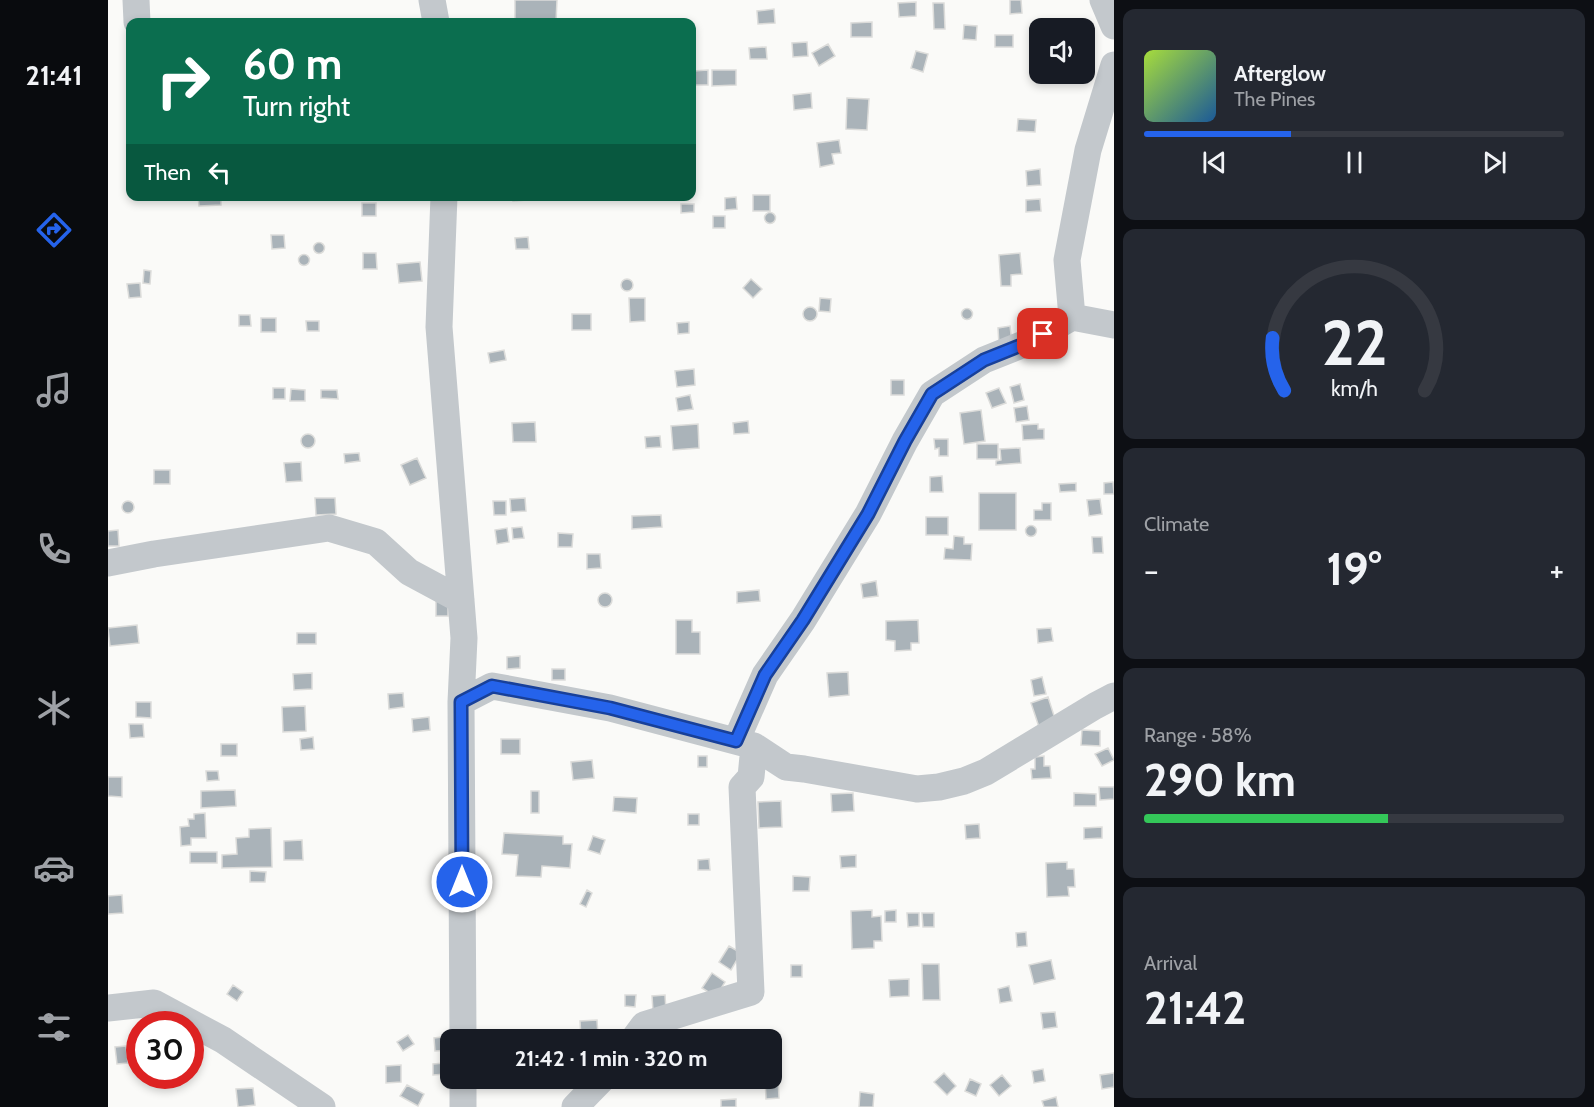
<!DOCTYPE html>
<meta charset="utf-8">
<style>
:root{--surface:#171b24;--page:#242831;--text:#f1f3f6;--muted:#9ea1a6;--line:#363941;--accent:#2563eb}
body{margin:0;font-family:Cabin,sans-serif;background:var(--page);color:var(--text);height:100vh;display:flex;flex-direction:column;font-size:22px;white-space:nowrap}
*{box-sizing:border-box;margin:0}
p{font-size:20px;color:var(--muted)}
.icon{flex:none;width:33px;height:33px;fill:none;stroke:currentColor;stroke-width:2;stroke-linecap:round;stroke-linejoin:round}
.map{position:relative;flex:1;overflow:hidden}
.details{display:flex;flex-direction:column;gap:9px;padding:9px;background:#0d0f14;width:480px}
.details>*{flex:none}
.banner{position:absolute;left:18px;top:18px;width:570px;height:183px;border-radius:12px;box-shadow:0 3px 9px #0003;background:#0b6e4f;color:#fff;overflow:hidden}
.fabs{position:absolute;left:921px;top:18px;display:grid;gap:12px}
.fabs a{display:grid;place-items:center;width:66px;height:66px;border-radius:12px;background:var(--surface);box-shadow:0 3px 9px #0003;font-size:30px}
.speed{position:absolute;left:18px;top:1011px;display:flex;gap:12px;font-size:30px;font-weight:700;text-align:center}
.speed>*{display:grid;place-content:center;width:78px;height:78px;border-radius:50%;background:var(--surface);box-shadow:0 3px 9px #0003;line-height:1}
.speed .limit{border:9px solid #d22;background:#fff;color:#111}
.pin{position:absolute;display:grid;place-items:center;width:51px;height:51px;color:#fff;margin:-26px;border-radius:12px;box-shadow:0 3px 9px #0006}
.me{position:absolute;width:66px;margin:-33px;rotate:0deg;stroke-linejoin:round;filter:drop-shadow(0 0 4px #0008)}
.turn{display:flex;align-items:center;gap:21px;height:126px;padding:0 18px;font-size:27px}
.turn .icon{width:78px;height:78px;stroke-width:2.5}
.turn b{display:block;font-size:42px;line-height:51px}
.then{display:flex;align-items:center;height:57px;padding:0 18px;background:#0003;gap:12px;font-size:22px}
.big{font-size:45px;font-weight:700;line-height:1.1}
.details .tile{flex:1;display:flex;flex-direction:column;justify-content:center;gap:9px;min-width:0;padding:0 21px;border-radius:12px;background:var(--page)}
.details .dial{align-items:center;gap:0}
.dial svg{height:156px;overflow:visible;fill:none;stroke:var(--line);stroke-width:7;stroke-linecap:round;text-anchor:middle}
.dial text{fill:var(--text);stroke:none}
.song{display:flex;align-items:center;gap:18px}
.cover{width:72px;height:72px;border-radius:9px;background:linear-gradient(135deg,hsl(80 70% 55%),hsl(210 70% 35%))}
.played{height:6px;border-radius:3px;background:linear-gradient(90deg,var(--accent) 35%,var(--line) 35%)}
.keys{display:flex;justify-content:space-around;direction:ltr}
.heat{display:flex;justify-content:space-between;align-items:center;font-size:33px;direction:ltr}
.charge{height:9px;border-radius:4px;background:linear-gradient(90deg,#34c759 58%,var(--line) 0)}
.trip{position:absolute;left:332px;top:1029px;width:342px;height:60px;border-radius:12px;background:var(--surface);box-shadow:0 3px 9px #0003;font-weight:700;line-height:60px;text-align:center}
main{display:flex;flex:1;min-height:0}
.menu{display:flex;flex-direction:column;width:108px;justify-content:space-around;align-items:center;background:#090b0e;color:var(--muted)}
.menu .icon{width:42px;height:42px}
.menu .selected{color:var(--accent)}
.menu b{font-size:27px;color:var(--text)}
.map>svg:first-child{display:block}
.building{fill:#aab3b9;stroke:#dcdcda;stroke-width:1.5}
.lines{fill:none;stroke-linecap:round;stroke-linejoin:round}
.minor{stroke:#c3c8cc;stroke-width:27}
.route-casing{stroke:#184099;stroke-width:15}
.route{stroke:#2563eb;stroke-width:10}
</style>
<main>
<nav class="menu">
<b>21:41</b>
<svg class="icon selected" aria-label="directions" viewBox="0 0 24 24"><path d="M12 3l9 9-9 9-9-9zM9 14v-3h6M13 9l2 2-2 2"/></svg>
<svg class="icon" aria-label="music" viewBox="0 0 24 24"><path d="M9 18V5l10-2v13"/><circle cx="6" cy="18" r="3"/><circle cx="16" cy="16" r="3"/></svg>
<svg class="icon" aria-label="phone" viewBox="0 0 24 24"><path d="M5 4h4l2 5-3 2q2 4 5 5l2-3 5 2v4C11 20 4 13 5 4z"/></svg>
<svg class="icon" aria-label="climate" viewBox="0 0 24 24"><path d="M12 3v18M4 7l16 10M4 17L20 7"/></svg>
<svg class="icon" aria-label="car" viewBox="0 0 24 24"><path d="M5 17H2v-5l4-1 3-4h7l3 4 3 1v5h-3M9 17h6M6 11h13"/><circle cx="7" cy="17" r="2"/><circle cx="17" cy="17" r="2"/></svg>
<svg class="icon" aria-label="filters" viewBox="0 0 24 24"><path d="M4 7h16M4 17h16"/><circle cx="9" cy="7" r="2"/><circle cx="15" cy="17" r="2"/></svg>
</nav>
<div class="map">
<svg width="1006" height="1107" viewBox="0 0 1006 1107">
<rect width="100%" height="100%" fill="#fafaf8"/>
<!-- building -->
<path class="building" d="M407,0H449L448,22H407Z
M902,0H913L914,13L902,14Z
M808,2V16L791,17L790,3Z
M825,3H836L837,29H826Z
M666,9L667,23L650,24L649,11Z
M764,22V37H743V23Z
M856,25L869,26L868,40L855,39Z
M887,35H905V47H887Z
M699,42L700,56L685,57L684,43Z
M720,44L727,56L711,66L704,53Z
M658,47L659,59H642L641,48Z
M808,51L820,54L815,72L803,68Z
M600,70V85H585V71Z
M604,70H628V85L604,86Z
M703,93L704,108L686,110L685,95Z
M739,98L761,99L759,130L738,129Z
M910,119L928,120L927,132L909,131Z
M731,140L733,153L724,154L726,164L712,167L709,143Z
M932,169L933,185L919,186L918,171Z
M645,195H662V211H645Z
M90,196H113V205L91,206Z
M405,196H451V198L405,201Z
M628,197L629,209L617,210V198Z
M932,199L933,211L918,212V200Z
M254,203H268V216H254Z
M573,204H586V212L573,213Z
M656.5 218a5.5 5.5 0 1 1 11 0a5.5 5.5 0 1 1-11 0Z
M605,216H617V228H605Z
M163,235H176L177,248L164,249Z
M420,237L421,249H408L407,238Z
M205.5 248a5.5 5.5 0 1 1 11 0a5.5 5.5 0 1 1-11 0Z
M255,253H268L269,269H255Z
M912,253L914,274L903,275V286H893L891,255Z
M190.5 260a5.5 5.5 0 1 1 11 0a5.5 5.5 0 1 1-11 0Z
M312,262L314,281L291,283L289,264Z
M36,270L43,271L42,284L35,283Z
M513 285a6 6 0 1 1 12 0a6 6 0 1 1-12 0Z
M643,279L654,289L645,298L635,288Z
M32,283L33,297L21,298L19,284Z
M521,298H537V321L522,322Z
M712,298L723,299L722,312L711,311Z
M695 314a7 7 0 1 1 14 0a7 7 0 1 1-14 0Z
M853.5 314a5.5 5.5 0 1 1 11 0a5.5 5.5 0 1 1-11 0Z
M464,314H483V330H464Z
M131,315H142L143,326H131Z
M153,318H168V332H153Z
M198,321H211V331H199Z
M581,322V333L570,334L569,323Z
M902,326L904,343L891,345L890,328Z
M396,350L398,360L382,363L380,353Z
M586,369L587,385L569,387L567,371Z
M783,380H796V395H783Z
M912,384L916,400L906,403L902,387Z
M165,388H177V399H165Z
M891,388L898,403L884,408L878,393Z
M183,389L197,390V401H182Z
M213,390H229L230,399L213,398Z
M582,395L585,409L570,411L568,398Z
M919,406L921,420L908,422L906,408Z
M873,410L877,441L856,444L852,413Z
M640,421L641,433L626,434L625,423Z
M427,422L428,442H405L404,423Z
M590,424L591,448L565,450L563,426Z
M930,424V429H936V439L915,440L914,425Z
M193 441a7 7 0 1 1 14 0a7 7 0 1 1-14 0Z
M552,436L553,447L538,448L537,437Z
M826,439H840V456H831V448L827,449Z
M869,444H890V459H869Z
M912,448L913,463L888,465V461L893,460L892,449Z
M251,453L252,461L237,463L236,454Z
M309,458L318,478L302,485L293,465Z
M193,462L194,481L178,482L176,463Z
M46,470H62V484H46Z
M834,476L835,492H822V477Z
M1005,482L1006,494H996V483Z
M968,483V491L952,492L951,484Z
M871,493H908V530H871Z
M207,498H227L228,514L208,515Z
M417,498L418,511L403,512L402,499Z
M992,499L994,514L981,516L979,500Z
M385,501H398V515H386Z
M14 507a6 6 0 1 1 12 0a6 6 0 1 1-12 0Z
M934,503H943V520H926V510H934Z
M553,515L554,527L524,529V516Z
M818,517H840V535H818Z
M917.5 531a5.5 5.5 0 1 1 11 0a5.5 5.5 0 1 1-11 0Z
M414,527L416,538L405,539L404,528Z
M399,528L401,542L389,544L387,530Z
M10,530L11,546H0V531Z
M450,533L465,534L464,547H450Z
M846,536L856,537V544H864L863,560L836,559L837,548L845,549Z
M984,537H994L995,553H985Z
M479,554H492L493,568L479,569Z
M768,581L770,596L755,598L753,584Z
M651,590L652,601L629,603V592Z
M490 600a7 7 0 1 1 14 0a7 7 0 1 1-14 0Z
M328,601H340V616H328Z
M568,620H584V632H592V654H568Z
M810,620L811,643H803V650L787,651V641L778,640V621Z
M29,625L31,643L2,646L0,628Z
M943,628L945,641L930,643L929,629Z
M189,633H208V644H189Z
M412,656V668L399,669V657Z
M444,669H457V680H444Z
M740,672L741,695L721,697L719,673Z
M204,673V689L186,690L185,674Z
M934,677L938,694L926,696L923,680Z
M295,693L296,707L281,709L280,694Z
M940,697L948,722L931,727L923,703Z
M28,702H43V718L28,717Z
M197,706L198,731L175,732L174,707Z
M321,717L322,730L305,732L304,719Z
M21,724H35L36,737L22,738Z
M974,730L992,731V746L973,745Z
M205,737L206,749L193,750L192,739Z
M393,739H412V754H393Z
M113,744H129V756H113Z
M1000,748L1006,760L994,766L987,754Z
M590,756H599V767H590Z
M936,756V766H942L943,778L924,779L923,769H927V757Z
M484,760L486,778L465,780L463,762Z
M98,771H110L111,780L99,781Z
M0,777H14V797L0,796Z
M991,787H1006V799L992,800Z
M127,790L128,806L93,808V791Z
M423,791H431V813H423Z
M745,793L746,811L724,812L723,794Z
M966,793L988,794V806H966Z
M506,797L529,798L528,813L505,811Z
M673,801L674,827L651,828L650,802Z
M97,813L98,838H83V845L73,846L72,827L81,826L80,819H86V814Z
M580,814H591V825H580Z
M871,824L872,838L858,839L857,825Z
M994,827V838L976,839V828Z
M163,828L164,867L114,868V855L129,854L128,838L141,837V829Z
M396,833L455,836V844H464L462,868L434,866L433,877L408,876L410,855L394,854Z
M485,836L497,840L492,854L480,850Z
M194,840L195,860H176V841Z
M82,852H109V863H82Z
M748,855V867L733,868L732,856Z
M601,859L602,870H590V860Z
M959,862V869H966L967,887H960L961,896L939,897L938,863Z
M142,871L158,872L157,882H142Z
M685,876L702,877L701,891H685Z
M479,890L484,893L478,907L472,904Z
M14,895L15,913L0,914V896Z
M764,910V917L773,916L774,941H766V948L744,949L743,911Z
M788,910V922H777V911Z
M799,913H811V926L800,927Z
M814,913H826V927H815Z
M918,932L919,946L909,947L908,933Z
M621,946L633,953L623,970L611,962Z
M943,960L947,979L926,984L921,965Z
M814,964H831L832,1000H815Z
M683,965H694V977H683Z
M604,973L617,982L608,997L594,988Z
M801,979V996L782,997L781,980Z
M125,985L135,992L129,1001L119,994Z
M901,986L904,1001L892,1003L890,989Z
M517,995H528L527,1007L517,1006Z
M557,995L558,1011H545L544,996Z
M947,1012L949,1027L935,1029L933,1013Z
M489,1020L490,1036L473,1037L472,1021Z
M300,1035L306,1044L295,1051L289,1042Z
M342,1036V1050L327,1051L326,1038Z
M18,1046L20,1063L9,1064L7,1047Z
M337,1063L338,1074L325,1075V1064Z
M293,1065V1082L278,1083V1066Z
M935,1069L937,1081L926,1083L924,1071Z
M836,1073L848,1086L839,1095L826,1082Z
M1006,1073V1087L994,1089L992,1075Z
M894,1075L903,1086L891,1096L882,1085Z
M657,1078H670L671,1098L658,1099Z
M862,1079L873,1084L868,1096L857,1091Z
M299,1085L316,1094L310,1106L292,1096Z
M145,1088L147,1105L130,1107L128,1089Z
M752,1092L766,1094L765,1107H751Z
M948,1097L950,1107H936L934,1101Z
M628,1099V1107H613V1100Z"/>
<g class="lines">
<!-- minor -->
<path class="minor" d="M28,0L29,22
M324,0L328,22
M995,0L1006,26
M336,196L331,327L356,638L353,702L384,686L502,708L646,746
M964,317L959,260L980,150L1006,65
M0,563L46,554L221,528L268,542L301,572L353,600
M353,702L355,1040
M628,741L657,675L695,620L760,514L797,441L824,394L876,360L921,342L964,317L1006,325
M0,1008L46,1003L115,1040L214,1107
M525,1040L536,1025L643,992L634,787L643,777L646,746L678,767L696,769L809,789L831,787L856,781L878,772L987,706L1006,696
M355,1078V1107
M467,1107L495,1078"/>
</g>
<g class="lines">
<defs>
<path id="route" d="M354,882L353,702L384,686L502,708L628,741L657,675L695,620L760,514L797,441L824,394L876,360L921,342L935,334"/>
</defs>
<!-- route casing -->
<use href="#route" class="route-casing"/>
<!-- route -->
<use href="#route" class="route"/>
</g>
</svg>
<div class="fabs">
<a><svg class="icon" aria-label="sound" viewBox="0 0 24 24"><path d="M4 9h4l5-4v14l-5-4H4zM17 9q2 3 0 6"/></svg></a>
</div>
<div class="speed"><div class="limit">30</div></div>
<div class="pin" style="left:935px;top:334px;background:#d93025"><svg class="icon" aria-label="arrive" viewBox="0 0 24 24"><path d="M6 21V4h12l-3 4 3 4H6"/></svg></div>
<svg class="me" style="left:354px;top:882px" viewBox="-20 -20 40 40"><circle r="17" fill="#2563eb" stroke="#fff" stroke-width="3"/><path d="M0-11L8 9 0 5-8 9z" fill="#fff"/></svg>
<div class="trip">21:42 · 1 min · 320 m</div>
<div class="banner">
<div class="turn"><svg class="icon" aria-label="right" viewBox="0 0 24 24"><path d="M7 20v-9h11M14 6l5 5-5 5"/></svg><div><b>60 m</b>Turn right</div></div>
<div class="then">Then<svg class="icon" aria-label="left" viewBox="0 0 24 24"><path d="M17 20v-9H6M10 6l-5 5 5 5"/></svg></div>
</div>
</div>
<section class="details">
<div class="tile">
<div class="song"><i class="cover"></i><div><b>Afterglow</b><p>The Pines</p></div></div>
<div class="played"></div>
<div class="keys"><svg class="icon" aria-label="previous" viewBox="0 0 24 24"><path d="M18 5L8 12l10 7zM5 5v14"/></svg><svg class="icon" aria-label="pause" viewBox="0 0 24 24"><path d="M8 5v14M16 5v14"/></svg><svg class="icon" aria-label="next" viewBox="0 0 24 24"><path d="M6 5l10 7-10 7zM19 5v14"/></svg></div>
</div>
<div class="tile dial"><svg viewBox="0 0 100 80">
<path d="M14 69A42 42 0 1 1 86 69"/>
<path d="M14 69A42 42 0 0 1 8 42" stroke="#2563eb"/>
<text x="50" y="56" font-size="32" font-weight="700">22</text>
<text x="50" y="72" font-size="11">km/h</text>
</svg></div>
<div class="tile"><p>Climate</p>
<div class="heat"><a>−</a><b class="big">19°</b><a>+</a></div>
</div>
<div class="tile"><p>Range · 58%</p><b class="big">290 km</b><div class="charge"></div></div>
<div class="tile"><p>Arrival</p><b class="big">21:42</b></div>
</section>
</main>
